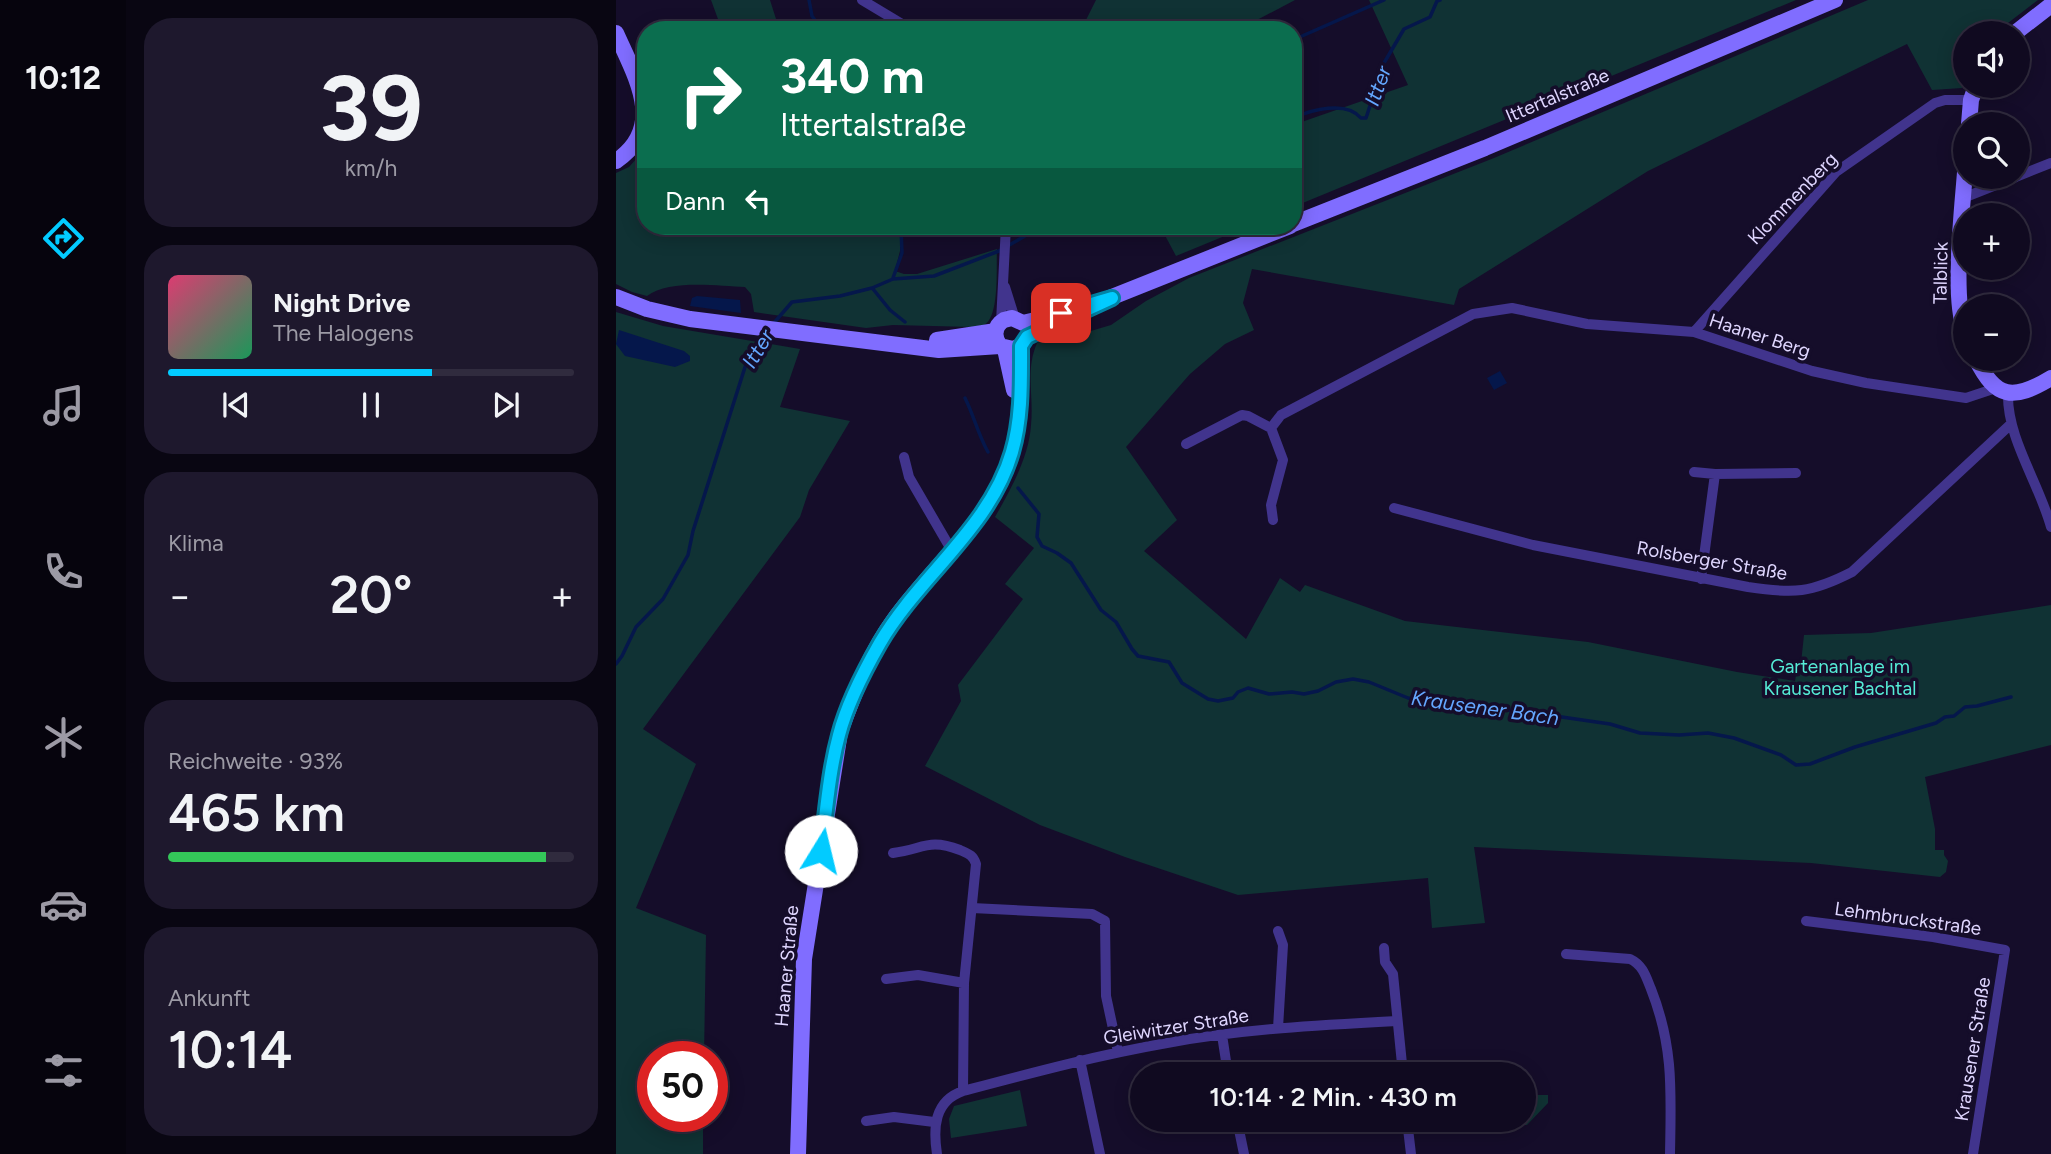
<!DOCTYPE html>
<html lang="de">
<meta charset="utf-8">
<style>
:root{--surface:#100a20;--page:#1e182d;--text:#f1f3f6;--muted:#9c9aa5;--line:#302b3e;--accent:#02cbff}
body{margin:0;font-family:Figtree,sans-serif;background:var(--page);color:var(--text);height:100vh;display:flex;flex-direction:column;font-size:26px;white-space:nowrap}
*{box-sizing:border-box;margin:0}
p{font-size:23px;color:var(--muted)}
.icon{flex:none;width:38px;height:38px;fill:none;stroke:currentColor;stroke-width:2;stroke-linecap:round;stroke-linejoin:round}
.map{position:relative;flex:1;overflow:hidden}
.details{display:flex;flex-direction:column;gap:18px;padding:18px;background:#090612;width:490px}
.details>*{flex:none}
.banner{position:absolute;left:21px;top:21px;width:665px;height:214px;border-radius:28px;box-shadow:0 4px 18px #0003,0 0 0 2px var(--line);background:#0b6e4f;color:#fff;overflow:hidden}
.fabs{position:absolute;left:1337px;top:21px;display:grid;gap:14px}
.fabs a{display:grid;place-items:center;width:77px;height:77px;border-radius:50%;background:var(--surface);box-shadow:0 4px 18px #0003,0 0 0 2px var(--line);font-size:35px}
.speed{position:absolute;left:21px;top:1041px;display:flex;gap:14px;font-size:35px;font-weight:700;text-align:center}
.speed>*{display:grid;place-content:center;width:91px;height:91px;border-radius:50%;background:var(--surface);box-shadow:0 4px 18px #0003,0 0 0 2px var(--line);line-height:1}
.speed .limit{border:10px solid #d22;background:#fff;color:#111}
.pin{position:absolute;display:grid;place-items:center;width:60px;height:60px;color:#fff;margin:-30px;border-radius:14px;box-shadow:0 4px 10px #0006}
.me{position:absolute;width:77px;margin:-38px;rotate:9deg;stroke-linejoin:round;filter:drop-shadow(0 0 5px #0008)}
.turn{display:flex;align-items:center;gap:24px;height:147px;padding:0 28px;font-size:32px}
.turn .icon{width:91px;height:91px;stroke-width:2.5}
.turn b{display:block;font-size:49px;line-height:60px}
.then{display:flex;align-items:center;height:66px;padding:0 28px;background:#0003;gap:14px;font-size:26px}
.big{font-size:52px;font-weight:600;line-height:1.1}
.details .card{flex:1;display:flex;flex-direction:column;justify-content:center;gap:10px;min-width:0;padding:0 24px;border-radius:28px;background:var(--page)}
.details .dial{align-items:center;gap:0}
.dial b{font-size:91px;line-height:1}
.song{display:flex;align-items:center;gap:21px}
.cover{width:84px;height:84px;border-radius:10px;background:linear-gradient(135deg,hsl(340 70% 55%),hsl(150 70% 35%))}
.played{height:7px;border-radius:4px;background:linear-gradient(90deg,var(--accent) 65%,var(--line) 65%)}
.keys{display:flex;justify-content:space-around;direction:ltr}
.heat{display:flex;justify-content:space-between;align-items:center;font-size:38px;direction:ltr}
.charge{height:10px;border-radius:5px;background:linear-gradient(90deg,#34c759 93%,var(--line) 0)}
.trip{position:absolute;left:514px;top:1062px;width:406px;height:70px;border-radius:35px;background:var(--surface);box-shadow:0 4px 18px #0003,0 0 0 2px var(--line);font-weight:600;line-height:70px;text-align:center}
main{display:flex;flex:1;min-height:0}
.menu{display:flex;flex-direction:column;width:126px;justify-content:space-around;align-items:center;background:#06040d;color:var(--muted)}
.menu .icon{width:49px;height:49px}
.menu .selected{color:var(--accent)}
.menu b{font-size:32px;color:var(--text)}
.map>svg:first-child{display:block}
.green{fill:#103234}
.water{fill:#05174b}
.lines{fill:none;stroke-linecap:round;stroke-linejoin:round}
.stream{stroke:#05174b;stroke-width:3.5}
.minor{stroke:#41348d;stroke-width:10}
.secondary{stroke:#806dff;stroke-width:16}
.route-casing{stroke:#0184a6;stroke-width:18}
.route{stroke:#02cbff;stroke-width:12}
.labels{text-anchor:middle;stroke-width:7;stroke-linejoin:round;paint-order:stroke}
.street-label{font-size:19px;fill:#dfd6ff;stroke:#150d2a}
.park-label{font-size:19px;fill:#55ecd6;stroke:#150d2a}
.water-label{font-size:21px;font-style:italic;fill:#64a7ff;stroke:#150d2a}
</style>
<main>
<nav class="menu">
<b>10:12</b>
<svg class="icon selected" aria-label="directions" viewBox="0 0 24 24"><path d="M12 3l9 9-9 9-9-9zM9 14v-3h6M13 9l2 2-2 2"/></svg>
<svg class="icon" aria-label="music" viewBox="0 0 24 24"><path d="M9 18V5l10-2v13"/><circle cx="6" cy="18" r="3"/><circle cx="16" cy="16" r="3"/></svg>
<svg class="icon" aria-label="phone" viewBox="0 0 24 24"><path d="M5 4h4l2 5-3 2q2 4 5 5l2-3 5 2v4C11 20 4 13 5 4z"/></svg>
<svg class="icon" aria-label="climate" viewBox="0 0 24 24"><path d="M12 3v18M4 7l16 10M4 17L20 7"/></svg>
<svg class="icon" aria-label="car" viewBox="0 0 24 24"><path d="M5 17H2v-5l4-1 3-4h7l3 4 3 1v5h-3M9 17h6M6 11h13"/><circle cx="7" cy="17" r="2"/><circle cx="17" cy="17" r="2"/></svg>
<svg class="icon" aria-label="filters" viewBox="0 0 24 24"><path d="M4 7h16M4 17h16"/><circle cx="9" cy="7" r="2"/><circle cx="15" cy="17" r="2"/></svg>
</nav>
<section class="details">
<div class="card dial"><b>39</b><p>km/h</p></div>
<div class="card">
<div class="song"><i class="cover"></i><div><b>Night Drive</b><p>The Halogens</p></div></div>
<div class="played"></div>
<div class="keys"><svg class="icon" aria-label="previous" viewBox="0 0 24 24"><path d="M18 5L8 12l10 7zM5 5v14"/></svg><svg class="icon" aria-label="pause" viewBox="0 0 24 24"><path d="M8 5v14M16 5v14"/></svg><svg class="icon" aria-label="next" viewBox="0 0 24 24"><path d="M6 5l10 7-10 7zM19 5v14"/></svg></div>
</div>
<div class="card"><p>Klima</p>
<div class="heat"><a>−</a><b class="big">20°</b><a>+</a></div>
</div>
<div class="card"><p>Reichweite · 93%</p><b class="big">465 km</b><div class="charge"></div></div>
<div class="card"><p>Ankunft</p><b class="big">10:14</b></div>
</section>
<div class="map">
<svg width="1435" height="1154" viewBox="0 0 1435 1154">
<rect width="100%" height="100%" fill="#150d2a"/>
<!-- green -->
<path class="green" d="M95,0H154L160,19L177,30H106Z
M480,0H679L622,30H465Z
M753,0H1180L677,207V125L792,85Z
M1252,0H1422L1379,33H1349V77L1346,88L1316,90L1291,44L1032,171L843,289L838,305L636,269L627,303L638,330L609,344L574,374L510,447L561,520L528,551L630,639L664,578L684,592L689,585L789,621L972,642L1121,672L1179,681L1182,664L1185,663L1188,635L1255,633L1435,605V745L1309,777L1319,829V850H1328V855L1332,861L1330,872L1324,877L1195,863L858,847L869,923L816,928L812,878L622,895L509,857L424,825L309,766L345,701L342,685L407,599L389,584L418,548L379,517C395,489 413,457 415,425C418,395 409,371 421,343L432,337L468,333L495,325L530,301L573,278L878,158Z
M30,148V226H284V251L279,271L288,274H301L381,249C380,266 384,317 368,325C366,326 358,326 357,327L277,325L250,328L138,312L135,294L129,287C102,286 53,279 31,296L16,292L0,284V173L13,167Z
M544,226H633L560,256Z
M0,312L47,326L184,349L164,407L234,421L193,490L184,517L27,729L80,764L20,908L90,935L88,1057H37V1116L87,1117V1154H0Z
M404,1090L411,1126L335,1138L333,1119L338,1106Z
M908,1095H932V1103L911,1125H902V1120H908Z"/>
<!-- water -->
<path class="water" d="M81,296L124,300L125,313L74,306L76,298Z
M3,330L68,351L74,356V361L59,367L9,356L0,344Z
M884,371L891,383L878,390L871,378Z"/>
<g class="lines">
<!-- stream -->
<path class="stream" d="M193,0L196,16L206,30
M677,40L768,0
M677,118C695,110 730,100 745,118H750L768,63L788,29L814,17L821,1L824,0
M277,278L286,253L285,226
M257,289L274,310L289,322
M157,324L176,302L224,296L256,288L277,279L318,276L383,251L414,233L427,228L455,226
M349,398C358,416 362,434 372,452
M402,488L423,514L421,537L426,546L441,553L455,563L485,610L500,622L516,649L522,656L553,662L566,683L592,699L602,701L617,698L622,692L632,688L653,694L676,692L688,694L702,691L720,682L737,679L753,682L792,698L810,702H828L871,712L893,710L925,714L994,724L1024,733L1063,735L1092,733L1118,738L1165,755L1180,765L1194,764L1239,747L1320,723L1329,717L1338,716L1349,707L1361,706L1395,697
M0,664L6,656L20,627L47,599L72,555L77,531L130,364L151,333"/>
<!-- minor -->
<path class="minor" d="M246,0L296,30
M1402,176L1435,163
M1347,198L1400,177
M389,287L399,319
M385,322L390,226
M1078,332L1220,172L1319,103L1329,100H1355
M1392,394C1391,438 1423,483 1435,527
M655,428L665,415L857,314L896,308L971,324L1078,332L1196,371L1250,383L1350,398L1380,388
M655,428L667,460L655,505L657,520
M570,444L626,415L632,416L655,428
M288,457L293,477L336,551
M1078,472L1099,474
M778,508L917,545L1132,587C1178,594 1195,593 1236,572L1395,424
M1085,579L1099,474L1180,473
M277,853C308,849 312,838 344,850C353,854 357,855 360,864L348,983L347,1091
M356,908L476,914L489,921L490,996L502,1052
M1190,921L1317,937L1389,950L1357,1154
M662,931L667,945L662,1028
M768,948L769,962L777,974L787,1074
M950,954L1014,959C1027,965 1030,977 1035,989C1058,1047 1055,1093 1054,1154
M270,979L302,975L348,983
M606,1035L612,1074
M464,1060L484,1154
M621,1120L628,1154
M791,1120L795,1154
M250,1121L278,1117L318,1122
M321,1154C317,1128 318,1101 347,1091C415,1073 482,1055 551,1043C627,1029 704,1025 781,1021"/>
<!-- secondary -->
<path class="secondary" d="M0,33C19,76 51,127 0,161
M1399,33L1435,5
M1353,124L1355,100L1360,86
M1349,172C1346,213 1336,296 1349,332
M677,224L869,148L1219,0
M0,297L31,309L74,319L323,350L384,346L397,349L405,346L411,337L496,297L674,226
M321,340L380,331
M384,346C377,337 378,326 388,320L396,318L407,323L440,315
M389,349L398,390
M1360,359C1380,399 1397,401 1435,378
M182,1154L188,959L224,732C238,693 255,651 280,617C320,563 376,519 396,452C406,418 405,382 405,346"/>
</g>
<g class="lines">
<defs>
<path id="route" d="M205,851C210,813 213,772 223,735C231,704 248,671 264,643C303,576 374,528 396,452C406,418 405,382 405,346L411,337L496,298L445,313"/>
</defs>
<!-- route casing -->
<use href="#route" class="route-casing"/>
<!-- route -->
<use href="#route" class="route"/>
</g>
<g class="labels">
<!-- street labels -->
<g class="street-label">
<text transform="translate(941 95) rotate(-23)" y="7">Ittertalstraße</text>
<text transform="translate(1176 198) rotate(-46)" y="7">Klommenberg</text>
<text transform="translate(1324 273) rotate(-89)" y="7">Talblick</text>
<text transform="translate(1144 335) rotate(18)" y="7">Haaner Berg</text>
<text transform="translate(1096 560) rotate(10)" y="7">Rolsberger Straße</text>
<text transform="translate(1292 918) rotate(8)" y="7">Lehmbruckstraße</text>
<text transform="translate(170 966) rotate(-85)" y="7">Haaner Straße</text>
<text transform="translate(560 1026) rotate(-9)" y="7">Gleiwitzer Straße</text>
<text transform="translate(1356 1049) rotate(-81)" y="7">Krausener Straße</text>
</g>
<!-- park labels -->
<g class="park-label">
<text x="1224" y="673">Gartenanlage im<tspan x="1224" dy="22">Krausener Bachtal</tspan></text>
</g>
<!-- water labels -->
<g class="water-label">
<text transform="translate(762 86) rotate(-70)" y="7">Itter</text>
<text transform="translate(142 349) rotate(-59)" y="7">Itter</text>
<text transform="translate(869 708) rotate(8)" y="7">Krausener Bach</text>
</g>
</g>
</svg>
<div class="fabs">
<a><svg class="icon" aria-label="sound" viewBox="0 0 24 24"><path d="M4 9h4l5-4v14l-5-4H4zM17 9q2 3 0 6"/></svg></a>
<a><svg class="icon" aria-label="search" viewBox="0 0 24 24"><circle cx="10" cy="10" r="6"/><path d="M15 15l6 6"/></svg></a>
<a>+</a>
<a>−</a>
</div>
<div class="speed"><div class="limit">50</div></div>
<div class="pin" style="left:445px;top:313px;background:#d93025"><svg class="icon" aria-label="arrive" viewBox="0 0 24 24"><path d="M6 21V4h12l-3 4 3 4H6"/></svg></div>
<svg class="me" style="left:205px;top:851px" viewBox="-20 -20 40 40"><circle r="19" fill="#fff"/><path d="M0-13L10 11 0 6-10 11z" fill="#02cbff"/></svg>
<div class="trip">10:14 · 2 Min. · 430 m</div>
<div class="banner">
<div class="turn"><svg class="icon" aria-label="right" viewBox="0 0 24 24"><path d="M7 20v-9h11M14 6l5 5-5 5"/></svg><div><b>340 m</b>Ittertalstraße</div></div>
<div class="then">Dann<svg class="icon" aria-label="left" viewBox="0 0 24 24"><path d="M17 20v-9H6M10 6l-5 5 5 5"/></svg></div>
</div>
</div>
</main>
